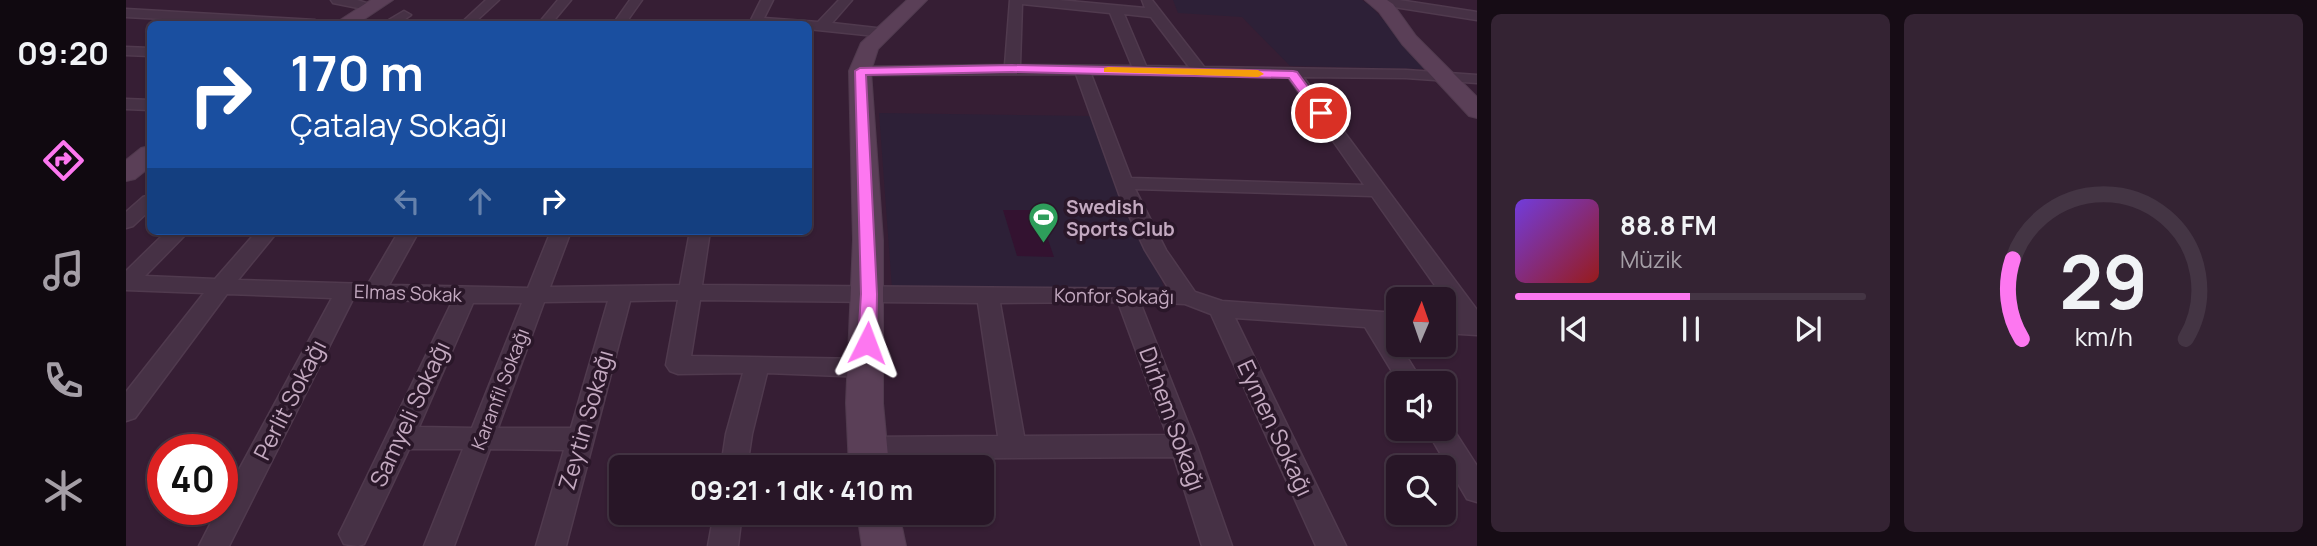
<!DOCTYPE html>
<html lang="tr">
<meta charset="utf-8">
<style>
:root{--surface:#281627;--page:#342333;--text:#f1f3f6;--muted:#a59fa7;--line:#443544;--accent:#fd77f0}
body{margin:0;font-family:Manrope,sans-serif;background:var(--page);color:var(--text);height:100vh;display:flex;flex-direction:column;font-size:26px;white-space:nowrap}
*{box-sizing:border-box;margin:0}
p{font-size:23px;color:var(--muted)}
.icon{flex:none;width:38px;height:38px;fill:none;stroke:currentColor;stroke-width:2;stroke-linecap:round;stroke-linejoin:round}
.map{position:relative;flex:1;overflow:hidden}
.details{display:flex;flex-direction:column;gap:14px;padding:14px;background:#160c15;width:840px}
.details>*{flex:none}
.guide{position:absolute;left:21px;top:21px;width:665px;height:214px;border-radius:10px;box-shadow:0 2px 5px #0004,0 0 0 2px var(--line);background:#1a4fa0;color:#fff;overflow:hidden}
.needle{width:46px;rotate:2deg}
.fabs{position:absolute;left:1260px;top:287px;display:grid;gap:14px}
.fabs a{display:grid;place-items:center;width:70px;height:70px;border-radius:10px;background:var(--surface);box-shadow:0 2px 5px #0004,0 0 0 2px var(--line);font-size:35px}
.speed{position:absolute;left:21px;top:434px;display:flex;gap:14px;font-size:35px;font-weight:700;text-align:center}
.speed>*{display:grid;place-content:center;width:91px;height:91px;border-radius:50%;background:var(--surface);box-shadow:0 2px 5px #0004,0 0 0 2px var(--line);line-height:1}
.speed .limit{border:10px solid #d22;background:#fff;color:#111}
.pin{position:absolute;display:grid;place-items:center;width:60px;height:60px;color:#fff;margin:-30px;border:4px solid #fff;border-radius:50%;box-shadow:0 2px 7px #0007}
.me{position:absolute;width:77px;margin:-38px;rotate:3deg;stroke-linejoin:round;filter:drop-shadow(0 0 5px #0008)}
.turn{display:flex;align-items:center;gap:24px;height:147px;padding:0 28px;font-size:32px}
.turn .icon{width:91px;height:91px;stroke-width:2.5}
.turn b{display:block;font-size:49px;line-height:60px}
.lanes{display:flex;align-items:center;height:66px;padding:0 28px;background:#0003;justify-content:center;gap:35px;direction:ltr}
.lanes .off{opacity:.35}
.details .tile{flex:1;display:flex;flex-direction:column;justify-content:center;gap:10px;min-width:0;padding:0 24px;border-radius:10px;background:var(--page)}
.details .dial{align-items:center;gap:0}
.dial svg{height:182px;overflow:visible;fill:none;stroke:var(--line);stroke-width:7;stroke-linecap:round;text-anchor:middle}
.dial text{fill:var(--text);stroke:none}
.song{display:flex;align-items:center;gap:21px}
.cover{width:84px;height:84px;border-radius:10px;background:linear-gradient(135deg,hsl(260 70% 55%),hsl(0 70% 35%))}
.played{height:7px;border-radius:4px;background:linear-gradient(90deg,var(--accent) 50%,var(--line) 50%)}
.keys{display:flex;justify-content:space-around;direction:ltr}
.details .tiles{flex:1;display:grid;gap:14px;grid-template-columns:repeat(2,1fr)}
.trip{position:absolute;left:483px;top:455px;width:385px;height:70px;border-radius:10px;background:var(--surface);box-shadow:0 2px 5px #0004,0 0 0 2px var(--line);font-weight:700;line-height:70px;text-align:center}
main{display:flex;flex:1;min-height:0}
.tabs{display:flex;flex-direction:column;width:126px;justify-content:space-around;align-items:center;background:#100910;color:var(--muted)}
.tabs .icon{width:49px;height:49px}
.tabs .selected{color:var(--accent)}
.tabs b{font-size:32px;color:var(--text)}
.map>svg:first-child{display:block}
.green{fill:#2d2037}
.water{fill:#331230}
.lines{fill:none;stroke-linecap:round;stroke-linejoin:round}
.street-casing{stroke:#503a4e;stroke-width:3}
.secondary-casing{stroke:#503a4e;stroke-width:2}
.street{fill:#463145;fill-rule:evenodd}
.secondary{fill:#5a3f57;fill-rule:evenodd}
.route{fill:#fd77f0;stroke:#a44d9c;stroke-width:2}
.slow{fill:#f59e0b}
.labels{text-anchor:middle;stroke-width:7;stroke-linejoin:round;paint-order:stroke}
.poi-label{font-size:19px;font-weight:bold;fill:#c4aac1;stroke:#2a1729;text-anchor:start}
.street-label{font-size:19px;fill:#c4aac1;stroke:#2a1729}
.near-street-label{font-size:23px;fill:#c4aac1;stroke:#2a1729}
</style>
<main>
<nav class="tabs">
<b>09:20</b>
<svg class="icon selected" aria-label="directions" viewBox="0 0 24 24"><path d="M12 3l9 9-9 9-9-9zM9 14v-3h6M13 9l2 2-2 2"/></svg>
<svg class="icon" aria-label="music" viewBox="0 0 24 24"><path d="M9 18V5l10-2v13"/><circle cx="6" cy="18" r="3"/><circle cx="16" cy="16" r="3"/></svg>
<svg class="icon" aria-label="phone" viewBox="0 0 24 24"><path d="M5 4h4l2 5-3 2q2 4 5 5l2-3 5 2v4C11 20 4 13 5 4z"/></svg>
<svg class="icon" aria-label="climate" viewBox="0 0 24 24"><path d="M12 3v18M4 7l16 10M4 17L20 7"/></svg>
</nav>
<div class="map">
<svg width="1351" height="546" viewBox="0 0 1351 546">
<rect width="100%" height="100%" fill="#361e34"/>
<!-- green -->
<path class="green" d="M1047,0H1236L1246,7L1301,69L1164,66L1116,17L1052,13Z
M753,113L965,116L1039,289L766,288Z"/>
<!-- water -->
<path class="water" d="M877,210H912L928,257L891,256Z"/>
<g class="lines">
<defs>
<path id="street" d="M205,0H231L253,7L247,11L207,3Z
M360,0H373L347,24H334Z
M432,0H445L425,24H412Z
M504,0H516L499,24H487Z
M635,0H647L638,18L692,22L713,0H726L706,23L759,29L766,33L759,37L682,29V24H623Z
M884,0H933L1019,8L1016,0H1026L1078,67L1280,70L1351,75V83L1280,78L1177,77L1351,310V335L1318,333V317L1332,318L1246,196L1009,189L1040,250L1069,292L1096,301L1272,313V329L1263,328L1297,383H1273L1239,327L1109,318L1220,546H1190L1085,314L1059,304L1014,302L1071,446L1106,546H1076L1048,457L740,459L731,456L727,448L731,440L740,437L872,436L852,303L574,300L565,356L740,359L748,362L752,368L748,374L740,377L641,373L626,434L621,467H595L600,434L617,373L552,374L544,371L540,365L552,300L504,301L440,546H410L438,450L364,449L328,546H298L337,449H283L238,544L232,546L218,544L213,534L218,524L326,302L227,299L103,546H73L92,509H96V501L206,298L101,294L9,418L0,421V392L78,293L0,290V271L41,231H63L19,276L89,279L131,231H152L112,280L242,284L273,231H293L263,285L402,288L425,231H445L424,287L554,285L564,231H584L576,285L1043,289L1019,250L993,194L950,74L734,75L727,71L734,67L879,65ZM896,4L984,13L1006,66L894,65ZM998,14L1025,17L1063,67L1020,66ZM965,74L1162,77L1238,185L1005,178ZM482,301L445,428H372L418,302ZM992,302L1041,435L898,436L874,303ZM347,303H396L346,428L293,427Z
M1243,0H1273L1351,12V20L1249,4Z
M0,9L189,20L196,24H130L0,17Z
M278,11L285,15L272,24H256Z
M0,47L24,48V56L0,55Z
M0,99L24,100V110L0,109Z
M24,195V210L7,226L0,228V212L17,197Z
M1318,420L1322,421L1351,466V502L1341,499L1300,429H1318Z
M588,513H616L612,546H582Z"/>
<path id="secondary" d="M245,0H267L231,24H208Z
M781,0H801L752,49L745,71L757,240V403L763,467H723L720,403L727,240L723,71L735,43Z
M1239,0H1261L1267,4L1290,36L1351,97V118L1343,116L1276,44L1253,12Z
M24,146V167L9,179L0,181V160L15,148Z
M731,513H773L780,546H736Z"/>
</defs>
<!-- street casing -->
<use href="#street" class="street-casing"/>
<!-- secondary casing -->
<use href="#secondary" class="secondary-casing"/>
<!-- street -->
<use href="#street" class="street"/>
<!-- secondary -->
<use href="#secondary" class="secondary"/>
</g>
<!-- route -->
<path class="route" d="M886,65L1167,71L1171,72L1201,113L1191,116L1163,78L886,72L740,75L751,294L750,343L747,348H735L732,343L735,294L729,71L734,68Z"/>
<!-- slow -->
<path class="slow" d="M982,67L1132,70L1138,74L1132,77L978,72V68Z"/>
<!-- icons -->
<defs>
<symbol id="stadium-pin" viewBox="-11 -11 22 30"><path d="M0 17L-7.5 6A9.5 9.5 0 1 1 7.5 6Z" fill="#2e9e5b" stroke="#2a1729"/><path d="M0-5a6.5 5 0 1 0 0 10a6.5 5 0 1 0 0-10ZM-3.5-1.8h7v3.6h-7Z" fill="#fff"/></symbol>
</defs>
<g fill-rule="evenodd">
<use href="#stadium-pin" x="900" y="200" width="35" height="47"/>
</g>
<g class="labels">
<!-- poi labels -->
<g class="poi-label">
<text x="940" y="214">Swedish<tspan x="940" dy="22">Sports Club</tspan></text>
</g>
<!-- street labels -->
<g class="street-label">
<text transform="translate(282 293) rotate(2)" y="7">Elmas Sokak</text>
<text transform="translate(988 296) rotate(1)" y="7">Konfor Sokağı</text>
<text transform="translate(374 389) rotate(-69)" y="7">Karanfil Sokağı</text>
</g>
<!-- near-street labels -->
<g class="near-street-label">
<text transform="translate(164 400) rotate(-63)" y="8">Perlit Sokağı</text>
<text transform="translate(284 414) rotate(-65)" y="8">Samyeli Sokağı</text>
<text transform="translate(1046 419) rotate(70)" y="8">Dirhem Sokağı</text>
<text transform="translate(460 420) rotate(-74)" y="8">Zeytin Sokağı</text>
<text transform="translate(1149 428) rotate(65)" y="8">Eymen Sokağı</text>
</g>
</g>
</svg>
<div class="fabs">
<a><svg class="needle" viewBox="-14 -14 28 28"><path d="M0-13l5 13h-10z" fill="#e53935"/><path d="M0 13l5-13h-10z" fill="#a59fa7"/></svg></a>
<a><svg class="icon" aria-label="sound" viewBox="0 0 24 24"><path d="M4 9h4l5-4v14l-5-4H4zM17 9q2 3 0 6"/></svg></a>
<a><svg class="icon" aria-label="search" viewBox="0 0 24 24"><circle cx="10" cy="10" r="6"/><path d="M15 15l6 6"/></svg></a>
</div>
<div class="speed"><div class="limit">40</div></div>
<div class="pin" style="left:1195px;top:113px;background:#d93025"><svg class="icon" aria-label="arrive" viewBox="0 0 24 24"><path d="M6 21V4h12l-3 4 3 4H6"/></svg></div>
<svg class="me" style="left:741px;top:343px" viewBox="-20 -20 40 40"><path d="M0-17L14 15 0 8-14 15z" fill="#fd77f0" stroke="#fff" stroke-width="4"/></svg>
<div class="trip">09:21 · 1 dk · 410 m</div>
<div class="guide">
<div class="turn"><svg class="icon" aria-label="right" viewBox="0 0 24 24"><path d="M7 20v-9h11M14 6l5 5-5 5"/></svg><div><b>170 m</b>Çatalay Sokağı</div></div>
<div class="lanes"><svg class="icon off" aria-label="left" viewBox="0 0 24 24"><path d="M17 20v-9H6M10 6l-5 5 5 5"/></svg><svg class="icon off" aria-label="ahead" viewBox="0 0 24 24"><path d="M12 20V5M6 11l6-6 6 6"/></svg><svg class="icon" aria-label="right" viewBox="0 0 24 24"><path d="M7 20v-9h11M14 6l5 5-5 5"/></svg></div>
</div>
</div>
<section class="details">
<div class="tiles">
<div class="tile">
<div class="song"><i class="cover"></i><div><b>88.8 FM</b><p>Müzik</p></div></div>
<div class="played"></div>
<div class="keys"><svg class="icon" aria-label="previous" viewBox="0 0 24 24"><path d="M18 5L8 12l10 7zM5 5v14"/></svg><svg class="icon" aria-label="pause" viewBox="0 0 24 24"><path d="M8 5v14M16 5v14"/></svg><svg class="icon" aria-label="next" viewBox="0 0 24 24"><path d="M6 5l10 7-10 7zM19 5v14"/></svg></div>
</div>
<div class="tile dial"><svg viewBox="0 0 100 80">
<path d="M14 69A42 42 0 1 1 86 69"/>
<path d="M14 69A42 42 0 0 1 10 34" stroke="#fd77f0"/>
<text x="50" y="56" font-size="32" font-weight="700">29</text>
<text x="50" y="72" font-size="11">km/h</text>
</svg></div>
</div>
</section>
</main>
